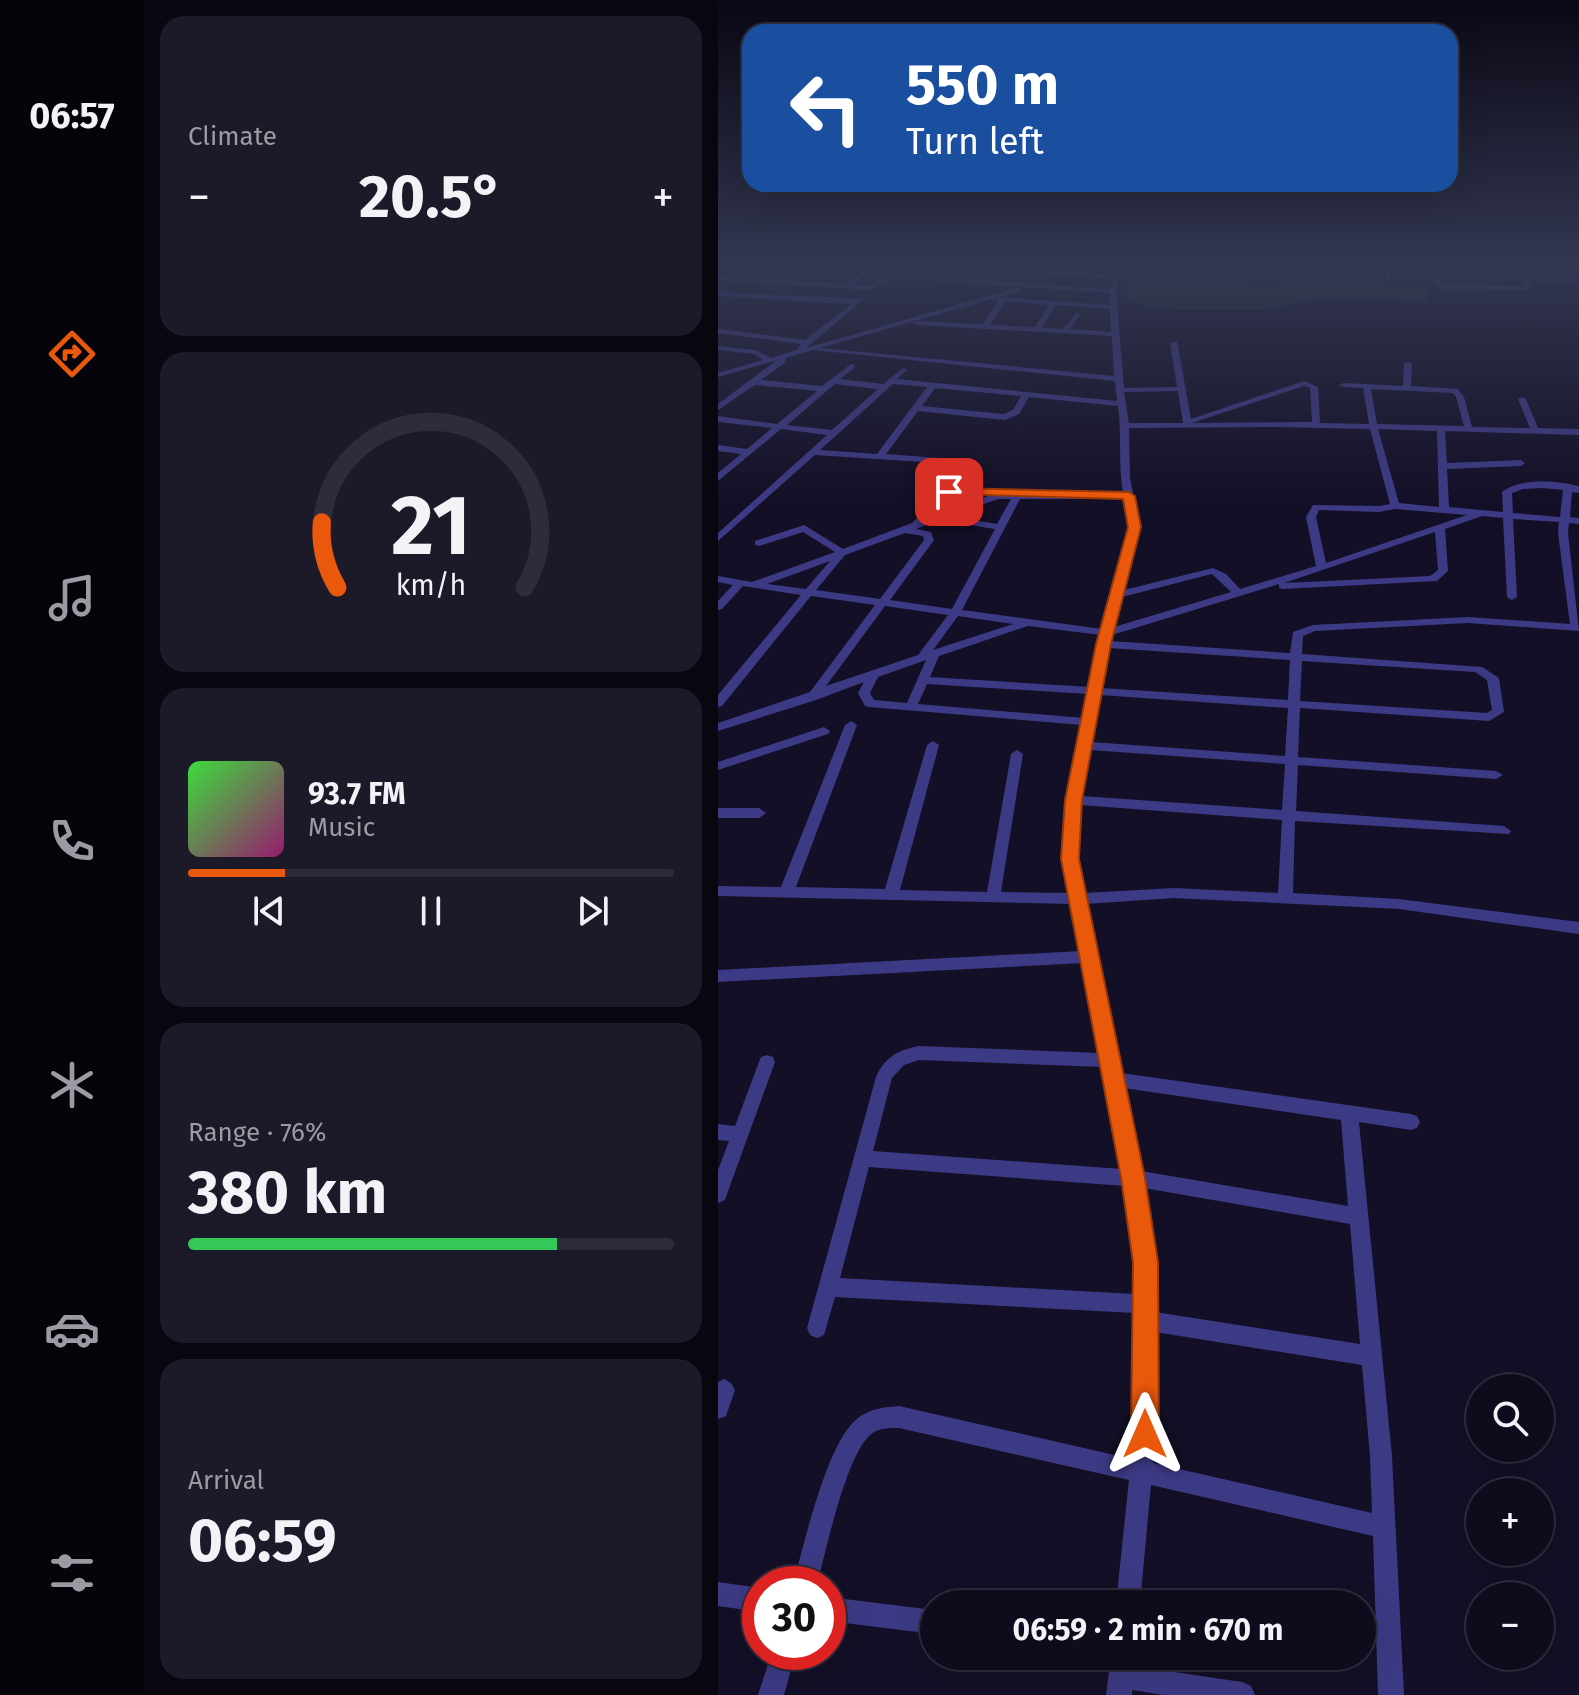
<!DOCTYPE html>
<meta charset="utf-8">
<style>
:root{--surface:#0e0b1c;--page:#1c1929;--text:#f1f3f6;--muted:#9b9ba3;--line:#2e2b3b;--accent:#ea580c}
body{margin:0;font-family:"Fira Sans",sans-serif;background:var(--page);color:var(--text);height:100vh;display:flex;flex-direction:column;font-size:30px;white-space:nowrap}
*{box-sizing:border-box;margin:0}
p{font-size:26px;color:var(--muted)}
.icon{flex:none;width:44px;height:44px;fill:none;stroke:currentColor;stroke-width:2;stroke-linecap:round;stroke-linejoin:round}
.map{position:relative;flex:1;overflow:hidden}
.side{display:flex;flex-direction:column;gap:16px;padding:16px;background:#08060f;width:574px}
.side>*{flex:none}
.guide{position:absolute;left:24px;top:24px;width:716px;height:168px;border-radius:24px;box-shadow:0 8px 32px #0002,0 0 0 2px var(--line);background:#1a4fa0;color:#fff;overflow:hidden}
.fabs{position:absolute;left:748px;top:1374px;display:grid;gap:16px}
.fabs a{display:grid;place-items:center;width:88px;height:88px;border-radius:50%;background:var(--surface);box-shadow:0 8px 32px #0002,0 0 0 2px var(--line);font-size:40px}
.speed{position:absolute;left:24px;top:1566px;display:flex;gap:16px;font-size:40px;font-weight:700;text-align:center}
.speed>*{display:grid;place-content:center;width:104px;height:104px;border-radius:50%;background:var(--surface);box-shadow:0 8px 32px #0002,0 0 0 2px var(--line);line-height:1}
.speed .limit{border:12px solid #d22;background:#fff;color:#111}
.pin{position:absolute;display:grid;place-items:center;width:68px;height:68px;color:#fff;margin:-34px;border-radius:16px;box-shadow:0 4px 12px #0006}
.me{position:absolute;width:88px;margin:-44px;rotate:0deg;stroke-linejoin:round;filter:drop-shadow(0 0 6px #0008)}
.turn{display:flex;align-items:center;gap:28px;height:168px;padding:0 32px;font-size:36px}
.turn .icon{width:104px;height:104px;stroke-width:2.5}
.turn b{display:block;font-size:56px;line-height:68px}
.big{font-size:60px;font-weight:700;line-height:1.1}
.side .card{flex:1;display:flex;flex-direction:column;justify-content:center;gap:12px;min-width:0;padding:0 28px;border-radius:24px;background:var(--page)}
.side .dial{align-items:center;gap:0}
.dial svg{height:208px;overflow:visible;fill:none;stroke:var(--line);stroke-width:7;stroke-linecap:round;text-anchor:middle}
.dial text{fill:var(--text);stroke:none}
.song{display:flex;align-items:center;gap:24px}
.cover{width:96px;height:96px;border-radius:12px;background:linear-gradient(135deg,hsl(120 70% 55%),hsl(320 70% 35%))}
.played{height:8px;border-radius:4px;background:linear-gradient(90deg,var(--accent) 20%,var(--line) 20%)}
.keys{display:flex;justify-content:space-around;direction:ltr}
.heat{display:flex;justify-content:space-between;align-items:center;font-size:44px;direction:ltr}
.charge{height:12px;border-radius:6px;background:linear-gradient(90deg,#34c759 76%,var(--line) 0)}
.trip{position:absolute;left:202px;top:1590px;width:456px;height:80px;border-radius:40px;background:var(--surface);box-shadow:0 8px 32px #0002,0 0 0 2px var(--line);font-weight:700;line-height:80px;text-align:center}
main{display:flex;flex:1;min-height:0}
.tabs{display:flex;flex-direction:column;width:144px;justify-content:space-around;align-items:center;background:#06040b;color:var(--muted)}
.tabs .icon{width:56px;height:56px}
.tabs .on{color:var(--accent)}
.tabs b{font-size:36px;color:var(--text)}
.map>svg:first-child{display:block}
.green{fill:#12302f}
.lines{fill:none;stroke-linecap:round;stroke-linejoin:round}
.street{fill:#3d3a85;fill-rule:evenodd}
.route{fill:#ea580c;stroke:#983908;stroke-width:2}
</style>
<main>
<nav class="tabs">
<b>06:57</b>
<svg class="icon on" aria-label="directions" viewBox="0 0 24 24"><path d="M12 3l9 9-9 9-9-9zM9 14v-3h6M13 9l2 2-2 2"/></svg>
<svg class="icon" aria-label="music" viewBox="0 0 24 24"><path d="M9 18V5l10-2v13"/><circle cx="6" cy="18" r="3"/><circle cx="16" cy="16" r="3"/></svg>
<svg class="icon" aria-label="phone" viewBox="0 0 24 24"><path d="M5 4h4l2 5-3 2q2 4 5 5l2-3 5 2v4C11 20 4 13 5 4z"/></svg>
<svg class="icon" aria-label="climate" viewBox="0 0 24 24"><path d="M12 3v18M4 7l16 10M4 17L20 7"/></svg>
<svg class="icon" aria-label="car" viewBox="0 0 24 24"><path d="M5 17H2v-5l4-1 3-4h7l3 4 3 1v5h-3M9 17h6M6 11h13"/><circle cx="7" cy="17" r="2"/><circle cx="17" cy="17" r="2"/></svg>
<svg class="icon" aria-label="filters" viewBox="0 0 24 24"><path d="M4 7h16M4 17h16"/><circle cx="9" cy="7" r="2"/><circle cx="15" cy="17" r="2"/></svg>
</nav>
<section class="side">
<div class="card"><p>Climate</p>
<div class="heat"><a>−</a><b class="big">20.5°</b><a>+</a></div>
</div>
<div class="card dial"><svg viewBox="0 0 100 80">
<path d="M14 69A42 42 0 1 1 86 69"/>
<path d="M14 69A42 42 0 0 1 8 44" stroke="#ea580c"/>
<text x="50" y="56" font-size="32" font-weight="700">21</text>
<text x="50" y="72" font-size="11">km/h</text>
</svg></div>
<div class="card">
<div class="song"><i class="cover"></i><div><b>93.7 FM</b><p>Music</p></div></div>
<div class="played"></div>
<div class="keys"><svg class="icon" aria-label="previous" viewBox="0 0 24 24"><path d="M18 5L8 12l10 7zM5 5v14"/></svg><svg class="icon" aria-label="pause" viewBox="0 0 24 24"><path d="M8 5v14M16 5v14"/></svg><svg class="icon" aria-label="next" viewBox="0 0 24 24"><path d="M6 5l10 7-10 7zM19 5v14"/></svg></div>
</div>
<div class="card"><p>Range · 76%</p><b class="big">380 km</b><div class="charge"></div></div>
<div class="card"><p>Arrival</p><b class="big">06:59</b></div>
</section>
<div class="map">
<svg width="861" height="1695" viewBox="0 0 861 1695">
<rect width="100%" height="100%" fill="#130f26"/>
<!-- green -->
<path class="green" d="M409,263H555L574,270C564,272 562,268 553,265C544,262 533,269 525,273V282L536,286L596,276L703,287L710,289L711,303L668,299L593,300L541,310H464L432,308L413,301L408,294L412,276Z"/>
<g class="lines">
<!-- street -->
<path class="street" d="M0,263L110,267L113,269L110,271L0,265Z
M154,263H161L135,285L151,286L176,274L206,276L220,263H226L213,277L392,289L396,279L267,269L263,263L397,275L399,269L338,263L400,265L401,263H407L398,291L406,388L459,387L452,343L459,341L473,419L586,381L600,387L602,423L651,424L645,388L625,387L621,385L625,383L685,386L686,364L690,362L694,364L693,386L740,389L746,397L754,427L812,428L800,399L804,397L808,399L820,428L861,429V435L727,431L729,463L803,460L807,463L803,466L729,469L731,507L785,512L784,492C803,477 840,481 861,486V493L854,492L852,517L861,518V524L851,523L850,533L861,631L750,623L597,631L585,636L584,654L764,667L781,678L786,712L771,721L582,708L580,757L778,771L785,775L778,779L580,765L578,811L786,826L793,831L791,834L577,821L575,893L681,899L861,922V934L681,909L456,898L368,904L403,1073L693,1114L699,1116L702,1122L699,1128L693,1130L641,1122L674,1456L686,1695H660L655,1536L433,1485L422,1604H398L411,1480L181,1428C173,1428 163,1428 156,1432C129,1448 108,1552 99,1584H75C86,1545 109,1441 140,1418C151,1409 167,1407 181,1406L414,1459L416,1434L417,1313L117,1297L106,1335L99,1338L92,1335L89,1328L158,1077C167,1057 180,1050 201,1046L382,1053L365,963L0,982V970L363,951L354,904L0,896V886L63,887L127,725L133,721L139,725L78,887L167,889L209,745L215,741L221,745L182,890L269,892L293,754L299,750L305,754L283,892L351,893L345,859L349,800L364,725L151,707L147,706L140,693L146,682L98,700L0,731V723L92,692L157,605L93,596L4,706L0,707V695L83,595L25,586L4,609L0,610V601L15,585L0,582V576L34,582L117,552L85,532L41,546L37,545V541L86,525L125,549L194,523L215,501L230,491L252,487L280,490L285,493L300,491L304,493H405C400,465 404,435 400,406L311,397L301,414L287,420L200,411L168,454L234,459L238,462L237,464L97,455L0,541V533L109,435L63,429L0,481V473L23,454L0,451V445L29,449L54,428L0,422V416L59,424L99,391L37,385L0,410V404L59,360L0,377V373L45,360L36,354L0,350V346L38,350L53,358L79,350L83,344L0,333V329L87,340L133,304L0,296V292L143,299L137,307L88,348L302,287L304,290L281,297L392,305V293L177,278L152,290L0,280V276L128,284ZM278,298L280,301L265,324L199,321L195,323L199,325L394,336L396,376L102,348ZM287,301L331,305L317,327L272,325ZM337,305L392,309L393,332L352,329L363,314L359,312L345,329L324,328ZM95,350L397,381L399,401L179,379L189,370L185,368L165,384L122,379L136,368V364H133L104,386L43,380L68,362L67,358ZM117,384L160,389L114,430L69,425ZM175,384L209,387L159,454L102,450ZM586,386L592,388L594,422L474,423ZM217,388L303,396L295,410L286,414L204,406ZM653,389L735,393L738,397L746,426L659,424ZM460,391L465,423H411L406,392ZM560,427L652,429L672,504L661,506L595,505L588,517L598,566L522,589L508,574L495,568L406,590L422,527L412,478L411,428ZM660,429L719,431L721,507L681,503ZM824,488L845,490L842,517L795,513L794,493L805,489ZM242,493L273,495L208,518L229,499ZM280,499H293L279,524L232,516ZM302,499H407L412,527L384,629L244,610ZM677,509L749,515L608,563L598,517L601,510L661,512ZM764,516L785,518L789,597L794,600L799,597L795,519L841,522L840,533L852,624L750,617L595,625L575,632L572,653L392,641L394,635L561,584V588L565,589L719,581L730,571L727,529ZM221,520L277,529L234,609L172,600L216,540L213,532L198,529ZM717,532L720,570L712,576L566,583ZM187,533L205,536L206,540L162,599L98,590L127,555ZM112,561L88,589L49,584ZM494,574L513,592L396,627L404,597ZM167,606L230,615L200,655L108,686ZM240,616L295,624L215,650ZM310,626L383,635L372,687L212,677L221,656ZM391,648L572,660L570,700L383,688ZM208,660L189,703L156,700L152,693L160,677ZM584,661L757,672L769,680L774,710L769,713L582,701ZM209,684L370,694L366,718L200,704ZM382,695L570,708L567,756L373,742ZM372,750L567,764L564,810L363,796ZM362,805L564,820L560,893L456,888L366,893L359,859ZM201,1060L385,1067L404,1169L155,1151L174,1078L186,1065ZM406,1088L623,1120L630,1206L423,1171ZM151,1167L407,1186L417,1262V1294L122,1278ZM426,1188L632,1224L642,1344L437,1312V1262ZM437,1332L644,1365L652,1456L654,1513L435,1463L438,1434Z
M577,263H583L581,270L576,269Z
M665,263H671L672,281L667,280Z
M679,263H715L722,282L727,285L806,286L796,263L860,264V268L803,265L808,277L861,279V283L810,281L813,288L810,290L725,289L716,283L710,266Z
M106,727L112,731L110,734L0,770V762Z
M0,808H41L48,813L41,818H0Z
M49,1055L55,1057L57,1062L9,1194L7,1200L0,1203V1170L11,1141L0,1140V1124L17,1126L41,1062L43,1057Z
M6,1379L13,1383L17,1390L8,1416L0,1419V1382Z
M0,1582L42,1588V1612L0,1606Z
M110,1597L216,1610V1634L110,1621Z
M54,1652H78L66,1695H40Z
M393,1656H417L416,1666L524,1682L533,1686L537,1695H445L414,1690V1695H388Z"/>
</g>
<!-- sky -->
<linearGradient id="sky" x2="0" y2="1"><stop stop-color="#0a0815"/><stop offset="0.53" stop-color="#333752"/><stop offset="1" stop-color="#333752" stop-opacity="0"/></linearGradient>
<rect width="861" height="500" fill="url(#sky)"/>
<!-- route -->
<path class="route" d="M231,488L411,492L417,496L423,527L393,644L364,800L361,859L427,1178L440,1262L441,1434L437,1444L427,1448L417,1444L413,1434L415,1262L403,1178L343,859L347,800L378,644L410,527L405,499L227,494L225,492Z"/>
</svg>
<div class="fabs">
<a><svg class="icon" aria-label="search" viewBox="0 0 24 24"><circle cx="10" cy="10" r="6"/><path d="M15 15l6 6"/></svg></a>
<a>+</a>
<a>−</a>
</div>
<div class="speed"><div class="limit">30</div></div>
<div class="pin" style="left:231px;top:492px;background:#d93025"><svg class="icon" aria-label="arrive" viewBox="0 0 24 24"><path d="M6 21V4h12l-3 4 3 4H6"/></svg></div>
<svg class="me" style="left:427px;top:1434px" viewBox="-20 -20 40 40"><path d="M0-17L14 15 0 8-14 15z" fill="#ea580c" stroke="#fff" stroke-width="4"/></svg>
<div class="trip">06:59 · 2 min · 670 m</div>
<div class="guide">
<div class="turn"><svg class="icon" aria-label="left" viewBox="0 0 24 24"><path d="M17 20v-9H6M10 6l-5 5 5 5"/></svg><div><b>550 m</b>Turn left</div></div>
</div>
</div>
</main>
